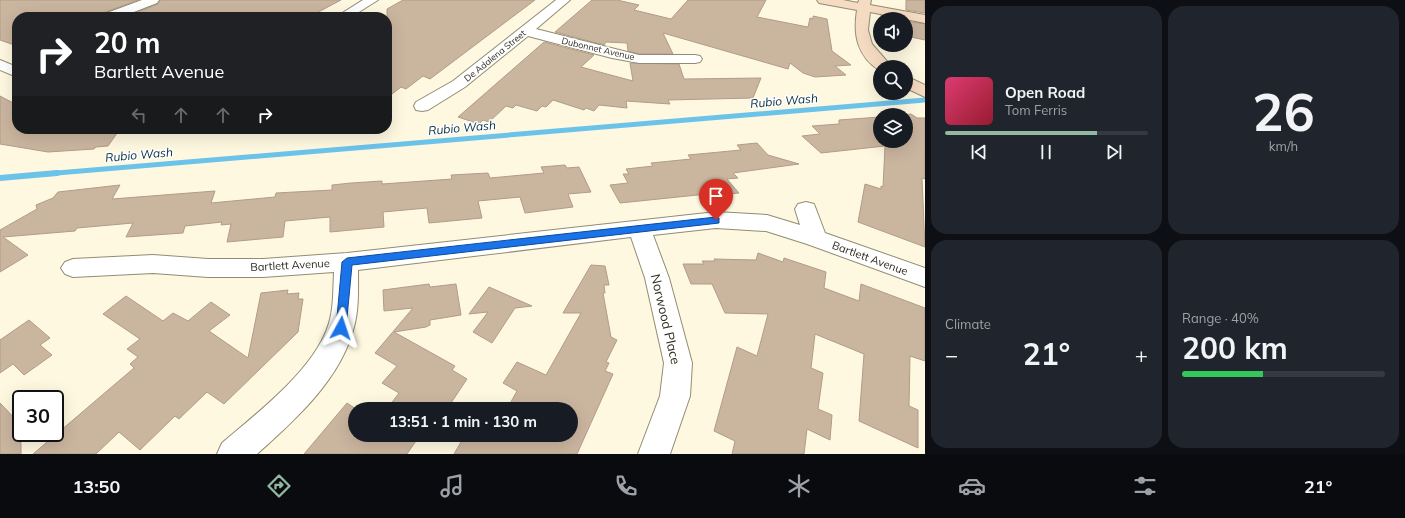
<!DOCTYPE html>
<meta charset="utf-8">
<style>
:root{--surface:#171b24;--page:#20242c;--text:#f1f3f6;--muted:#9ea1a6;--line:#363941;--accent:#92b7a3}
body{margin:0;font-family:Mulish,sans-serif;background:var(--page);color:var(--text);height:100vh;display:flex;flex-direction:column;font-size:15px;white-space:nowrap}
*{box-sizing:border-box;margin:0}
p{font-size:13px;color:var(--muted)}
.icon{flex:none;width:22px;height:22px;fill:none;stroke:currentColor;stroke-width:2;stroke-linecap:round;stroke-linejoin:round}
.map{position:relative;flex:1;overflow:hidden}
.details{display:flex;flex-direction:column;gap:6px;padding:6px;background:#0d0f14;width:480px}
.details>*{flex:none}
.banner{position:absolute;left:12px;top:12px;width:380px;height:122px;border-radius:16px;box-shadow:0 4px 16px #0002;background:#202124;color:#fff;overflow:hidden}
.tools{position:absolute;left:873px;top:12px;display:grid;gap:8px}
.tools a{display:grid;place-items:center;width:40px;height:40px;border-radius:50%;background:var(--surface);box-shadow:0 4px 16px #0002;font-size:20px}
.speed{position:absolute;left:12px;top:390px;display:flex;gap:8px;font-size:20px;font-weight:700;text-align:center}
.speed>*{display:grid;place-content:center;width:52px;height:52px;border-radius:50%;background:var(--surface);box-shadow:0 4px 16px #0002;line-height:1}
.speed .limit{border:2px solid #111;border-radius:6px;background:#fff;color:#111}
.pin{position:absolute;display:grid;place-items:center;width:34px;height:34px;color:#fff;margin:-41px -17px;border-radius:50% 50% 50% 0;rotate:-45deg;box-shadow:0 0 4px #0007}
.pin .icon{rotate:45deg}
.me{position:absolute;width:44px;margin:-22px;rotate:5deg;stroke-linejoin:round;filter:drop-shadow(0 0 3px #0008)}
.turn{display:flex;align-items:center;gap:14px;height:84px;padding:0 16px;font-size:18px}
.turn .icon{width:52px;height:52px;stroke-width:2.5}
.turn b{display:block;font-size:28px;line-height:34px}
.lanes{display:flex;align-items:center;height:38px;padding:0 16px;background:#0003;justify-content:center;gap:20px;direction:ltr}
.lanes .off{opacity:.35}
.big{font-size:30px;font-weight:700;line-height:1.1}
.details .card{flex:1;display:flex;flex-direction:column;justify-content:center;gap:6px;min-width:0;padding:0 14px;border-radius:16px;background:var(--page)}
.details .dial{align-items:center;gap:0}
.dial b{font-size:52px;line-height:1}
.song{display:flex;align-items:center;gap:12px}
.cover{width:48px;height:48px;border-radius:6px;background:linear-gradient(135deg,hsl(340 70% 55%),hsl(350 70% 35%))}
.played{height:4px;border-radius:2px;background:linear-gradient(90deg,var(--accent) 75%,var(--line) 75%)}
.keys{display:flex;justify-content:space-around;direction:ltr}
.heat{display:flex;justify-content:space-between;align-items:center;font-size:22px;direction:ltr}
.charge{height:6px;border-radius:3px;background:linear-gradient(90deg,#34c759 40%,var(--line) 0)}
.details .tiles{flex:1;display:grid;gap:6px;grid-template-columns:repeat(2,1fr)}
.trip{position:absolute;left:348px;top:402px;width:230px;height:40px;border-radius:20px;background:var(--surface);box-shadow:0 4px 16px #0002;font-weight:700;line-height:40px;text-align:center}
.tab-bar{display:flex;height:64px;justify-content:space-around;align-items:center;background:#090b0e;color:var(--muted)}
.tab-bar .icon{width:28px;height:28px}
.tab-bar .active{color:var(--accent)}
.tab-bar b{font-size:18px;color:var(--text)}
main{display:flex;flex:1;min-height:0}
.map>svg:first-child{display:block}
.lines{fill:none;stroke-linecap:round;stroke-linejoin:round}
.stream-far1{stroke:#6cc3ea;stroke-width:5}
.stream{stroke:#6cc3ea;stroke-width:6}
.building{fill:#cab59f;stroke:#b19c87}
.street-casing{stroke:#928c72;stroke-width:2}
.secondary-casing{stroke:#928c72;stroke-width:2}
.street{fill:#fff;fill-rule:evenodd}
.secondary{fill:#f5dbc2;fill-rule:evenodd}
.route{fill:#1a73e8;stroke:#114b97}
.labels{text-anchor:middle;stroke-width:3;stroke-linejoin:round;paint-order:stroke}
.far-street-label{font-size:9px;fill:#2d2a1f;stroke:#fff}
.street-label{font-size:11px;fill:#2d2a1f;stroke:#fff}
.water-label{font-size:12px;font-style:italic;fill:#073041;stroke:#fff}
.near-street-label{font-size:13px;fill:#2d2a1f;stroke:#fff}
</style>
<main>
<div class="map">
<svg width="925" height="454" viewBox="0 0 925 454">
<rect width="100%" height="100%" fill="#fef8e1"/>
<g class="lines">
<!-- stream-far1 -->
<path class="stream-far1" d="M45,174L925,100"/>
<!-- stream -->
<path class="stream" d="M0,178L57,173"/>
</g>
<!-- building -->
<path class="building" d="M0,0H138L103,13L102,17H17V46L0,40Z
M160,0H341L309,17H125L158,4Z
M403,0H535L430,79L423,76L406,89L401,87L387,98V9Z
M592,0H617L639,5L634,10L671,19L688,0H766L757,17L808,27L810,18L813,19V16L827,19L832,51L851,65L835,66L846,75L815,77L803,73L790,63L788,69L663,33L673,54H639L628,51L627,43L606,42L604,45L555,32Z
M906,0H925V13L906,10Z
M906,21L925,24V40L906,36Z
M544,42L594,55L581,67L633,81L630,63L679,64L684,79L761,78L753,98L668,100L670,104L626,101L627,108L599,105L594,111L586,108L584,110L553,100L546,107L542,106L537,111L516,105L513,108L506,106L489,122L483,120L479,124L458,117Z
M0,96L17,105V129H120L108,146L96,147L94,149L48,152L0,144Z
M911,114L917,118H925V179L922,178L925,247L858,222L865,184L881,189V186L883,187L885,146L821,153L802,136L820,134L812,126L839,124V120L880,117V141H906V115H903Z
M757,143L768,155L799,164L733,173L738,178L727,179L739,193L718,195L717,193L620,203L610,185L628,183L623,174H629L626,169L653,166L651,163L691,159L688,155L741,150L737,145Z
M565,165L567,168L579,167L591,192L568,194L573,207L525,213L520,197L478,201L482,218L429,223L427,208L383,212L384,227L330,232V217L285,221L283,237L227,242L231,224L221,225L222,222L185,226L183,233L126,237L133,223L77,228L75,231L3,237L28,255L0,272V230L37,209L36,205L53,198L58,192L120,185L112,199L215,191L211,203L275,197L276,193L332,190V185L351,183L382,181V184L452,179L451,175L488,173L490,178L544,173L541,167Z
M758,253L783,262L784,258L826,272L824,288L859,301L861,284L925,308V361L910,356L909,406L918,410V448L859,421L864,354L815,334L811,368L823,373L818,409L832,415L830,440L807,429L804,454H732L735,441L714,431L737,347L757,356L768,314L725,313L712,284H691L683,264H704L702,261H715L714,259L756,260Z
M591,265L605,266L609,285H604L605,293H603L611,337L617,340L606,362L609,363L605,371L613,374L577,454H454L465,435H571V409H507L517,391L503,383L517,362L546,375L581,313H563Z
M429,284L430,287L456,284L461,315L430,320V325L426,327L394,332L455,366L452,370L467,379L447,409H387L399,393L382,383L397,366L375,353L413,308L384,311L383,290Z
M489,287L532,306L515,308L492,343L473,332L488,312L469,314Z
M288,290L287,294L299,293L298,299H303L298,332L224,404L207,392L179,419L175,416L140,450L119,432L96,454H33L134,368L130,364L138,357L127,349L140,339L103,314L126,296L163,321L173,313L188,321L211,302L230,315L209,331L248,358L261,293Z
M29,320L50,338L40,345L52,355L24,375L13,364L0,373V340Z
M0,403L21,425V454H0Z
M347,403L356,409L355,435H420L407,454H304Z"/>
<g class="lines">
<defs>
<path id="street" d="M142,0H159L157,3L121,17H103L104,14Z
M363,0H378L351,17H336Z
M556,0H570L536,29L639,55H695L700,56L702,59L700,62L695,63H639L612,58L528,36L465,87L428,110L422,111L416,110L414,106L416,102L453,81Z
M0,60L17,67V77L0,70Z
M806,202L814,204L825,233L925,268V287L807,244L766,231L716,228L653,235L669,278L692,363L690,396L670,454H638L660,396L664,363L645,278L631,237L358,270C358,288 359,309 354,327C341,379 295,420 257,454H217L222,443C256,414 311,372 327,329C334,312 333,290 334,272L263,277H208L153,273L73,277L65,274L61,268L65,262L73,259L153,255L208,259H263L347,253L716,212L767,215L800,225L795,209L798,204Z"/>
<path id="secondary" d="M817,0H843L858,3L859,0H871L870,5L925,15V23L870,12L868,30L872,44L892,67H880V71C857,56 853,35 857,10L819,3Z
M906,76L925,85V97L906,88Z"/>
</defs>
<!-- street casing -->
<use href="#street" class="street-casing"/>
<!-- secondary casing -->
<use href="#secondary" class="secondary-casing"/>
<!-- street -->
<use href="#street" class="street"/>
<!-- secondary -->
<use href="#secondary" class="secondary"/>
</g>
<!-- route -->
<path class="route" d="M716,217L719,218V223L352,265L346,328L345,331H337L336,328L342,262L347,258Z"/>
<g class="labels">
<!-- far-street labels -->
<g class="far-street-label">
<text transform="translate(598 49) rotate(13)" y="3">Dubonnet Avenue</text>
<text transform="translate(495 56) rotate(-39)" y="3">De Adalena Street</text>
</g>
<!-- street labels -->
<g class="street-label">
<text transform="translate(870 258) rotate(20)" y="4">Bartlett Avenue</text>
<text transform="translate(290 265) rotate(-3)" y="4">Bartlett Avenue</text>
</g>
<!-- water labels -->
<g class="water-label">
<text transform="translate(784 101) rotate(-5)" y="4">Rubio Wash</text>
<text transform="translate(462 128) rotate(-5)" y="4">Rubio Wash</text>
<text transform="translate(139 155) rotate(-5)" y="4">Rubio Wash</text>
</g>
<!-- near-street labels -->
<g class="near-street-label">
<text transform="translate(666 319) rotate(77)" y="5">Norwood Place</text>
</g>
</g>
</svg>
<div class="tools">
<a><svg class="icon" aria-label="sound" viewBox="0 0 24 24"><path d="M4 9h4l5-4v14l-5-4H4zM17 9q2 3 0 6"/></svg></a>
<a><svg class="icon" aria-label="search" viewBox="0 0 24 24"><circle cx="10" cy="10" r="6"/><path d="M15 15l6 6"/></svg></a>
<a><svg class="icon" aria-label="layers" viewBox="0 0 24 24"><path d="M12 4l9 5-9 5-9-5zM3 14l9 5 9-5"/></svg></a>
</div>
<div class="speed"><div class="limit">30</div></div>
<div class="pin" style="left:716px;top:220px;background:#d93025"><svg class="icon" aria-label="arrive" viewBox="0 0 24 24"><path d="M6 21V4h12l-3 4 3 4H6"/></svg></div>
<svg class="me" style="left:341px;top:328px" viewBox="-20 -20 40 40"><path d="M0-17L14 15 0 8-14 15z" fill="#1a73e8" stroke="#fff" stroke-width="4"/></svg>
<div class="trip">13:51 · 1 min · 130 m</div>
<div class="banner">
<div class="turn"><svg class="icon" aria-label="right" viewBox="0 0 24 24"><path d="M7 20v-9h11M14 6l5 5-5 5"/></svg><div><b>20 m</b>Bartlett Avenue</div></div>
<div class="lanes"><svg class="icon off" aria-label="left" viewBox="0 0 24 24"><path d="M17 20v-9H6M10 6l-5 5 5 5"/></svg><svg class="icon off" aria-label="ahead" viewBox="0 0 24 24"><path d="M12 20V5M6 11l6-6 6 6"/></svg><svg class="icon off" aria-label="ahead" viewBox="0 0 24 24"><path d="M12 20V5M6 11l6-6 6 6"/></svg><svg class="icon" aria-label="right" viewBox="0 0 24 24"><path d="M7 20v-9h11M14 6l5 5-5 5"/></svg></div>
</div>
</div>
<section class="details">
<div class="tiles">
<div class="card">
<div class="song"><i class="cover"></i><div><b>Open Road</b><p>Tom Ferris</p></div></div>
<div class="played"></div>
<div class="keys"><svg class="icon" aria-label="previous" viewBox="0 0 24 24"><path d="M18 5L8 12l10 7zM5 5v14"/></svg><svg class="icon" aria-label="pause" viewBox="0 0 24 24"><path d="M8 5v14M16 5v14"/></svg><svg class="icon" aria-label="next" viewBox="0 0 24 24"><path d="M6 5l10 7-10 7zM19 5v14"/></svg></div>
</div>
<div class="card dial"><b>26</b><p>km/h</p></div>
<div class="card"><p>Climate</p>
<div class="heat"><a>−</a><b class="big">21°</b><a>+</a></div>
</div>
<div class="card"><p>Range · 40%</p><b class="big">200 km</b><div class="charge"></div></div>
</div>
</section>
</main>
<nav class="tab-bar">
<b>13:50</b>
<svg class="icon active" aria-label="directions" viewBox="0 0 24 24"><path d="M12 3l9 9-9 9-9-9zM9 14v-3h6M13 9l2 2-2 2"/></svg>
<svg class="icon" aria-label="music" viewBox="0 0 24 24"><path d="M9 18V5l10-2v13"/><circle cx="6" cy="18" r="3"/><circle cx="16" cy="16" r="3"/></svg>
<svg class="icon" aria-label="phone" viewBox="0 0 24 24"><path d="M5 4h4l2 5-3 2q2 4 5 5l2-3 5 2v4C11 20 4 13 5 4z"/></svg>
<svg class="icon" aria-label="climate" viewBox="0 0 24 24"><path d="M12 3v18M4 7l16 10M4 17L20 7"/></svg>
<svg class="icon" aria-label="car" viewBox="0 0 24 24"><path d="M5 17H2v-5l4-1 3-4h7l3 4 3 1v5h-3M9 17h6M6 11h13"/><circle cx="7" cy="17" r="2"/><circle cx="17" cy="17" r="2"/></svg>
<svg class="icon" aria-label="filters" viewBox="0 0 24 24"><path d="M4 7h16M4 17h16"/><circle cx="9" cy="7" r="2"/><circle cx="15" cy="17" r="2"/></svg>
<b>21°</b>
</nav>
